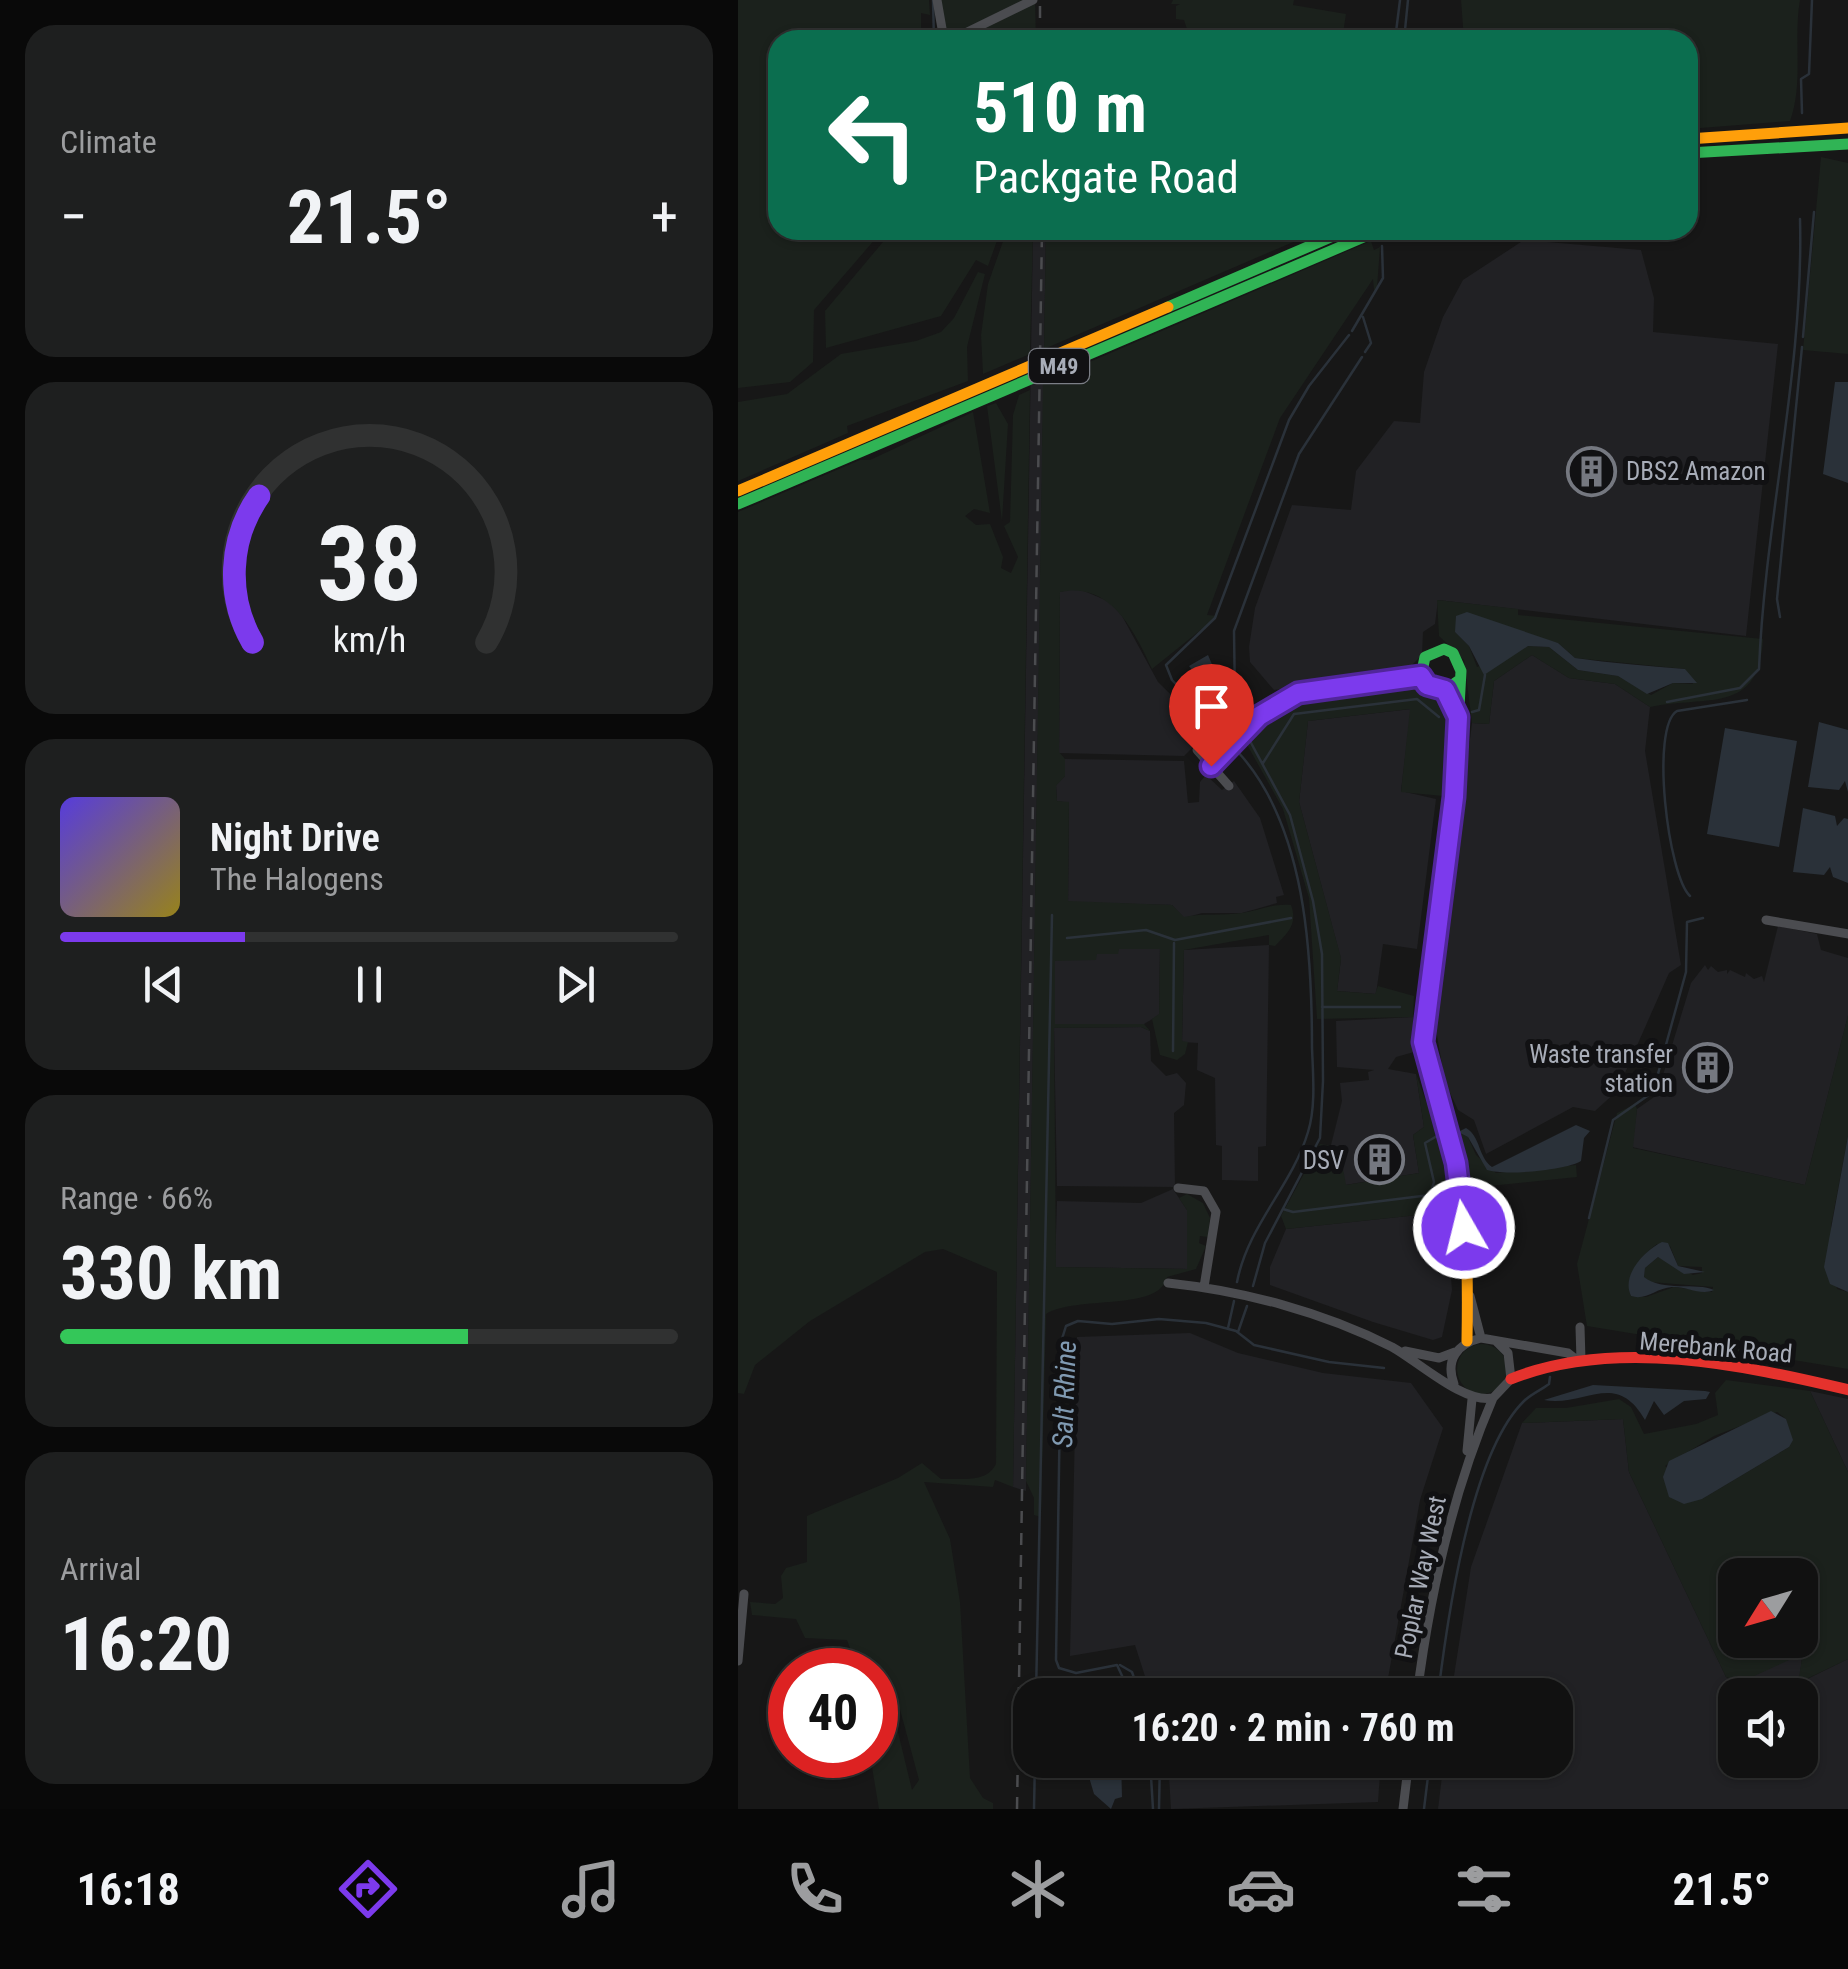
<!DOCTYPE html>
<meta charset="utf-8">
<style>
:root{--surface:#111;--page:#1e1f1f;--text:#f1f3f6;--muted:#9c9d9f;--line:#303131;--accent:#7c3aed}
body{margin:0;font-family:"Roboto Condensed",sans-serif;background:var(--page);color:var(--text);height:100vh;display:flex;flex-direction:column;font-size:38px;white-space:nowrap}
*{box-sizing:border-box;margin:0}
p{font-size:32px;color:var(--muted)}
.icon{flex:none;width:55px;height:55px;fill:none;stroke:currentColor;stroke-width:2;stroke-linecap:round;stroke-linejoin:round}
.map{position:relative;flex:1;overflow:hidden}
.panel{display:flex;flex-direction:column;gap:25px;padding:25px;background:#090909;width:738px}
.panel>*{flex:none}
.banner{position:absolute;left:30px;top:30px;width:930px;height:210px;border-radius:30px;box-shadow:0 2px 8px #0004,0 0 0 2px var(--line);background:#0b6e4f;color:#fff;overflow:hidden}
.needle{width:65px;rotate:233deg}
.tools{position:absolute;left:980px;top:1558px;display:grid;gap:20px}
.tools a{display:grid;place-items:center;width:100px;height:100px;border-radius:20px;background:var(--surface);box-shadow:0 2px 8px #0004,0 0 0 2px var(--line);font-size:50px}
.speed{position:absolute;left:30px;top:1648px;display:flex;gap:20px;font-size:50px;font-weight:700;text-align:center}
.speed>*{display:grid;place-content:center;width:130px;height:130px;border-radius:50%;background:var(--surface);box-shadow:0 2px 8px #0004,0 0 0 2px var(--line);line-height:1}
.speed .limit{border:15px solid #d22;background:#fff;color:#111}
.pin{position:absolute;display:grid;place-items:center;width:85px;height:85px;color:#fff;margin:-102px -42px;border-radius:50% 50% 50% 0;rotate:-45deg;box-shadow:0 0 10px #0007}
.pin .icon{rotate:45deg}
.me{position:absolute;width:110px;margin:-55px;rotate:352deg;stroke-linejoin:round;filter:drop-shadow(0 0 8px #0008)}
.turn{display:flex;align-items:center;gap:35px;height:210px;padding:0 40px;font-size:45px}
.turn .icon{width:130px;height:130px;stroke-width:2.5}
.turn b{display:block;font-size:70px;line-height:85px}
.big{font-size:75px;font-weight:700;line-height:1.1}
.panel .tile{flex:1;display:flex;flex-direction:column;justify-content:center;gap:15px;min-width:0;padding:0 35px;border-radius:30px;background:var(--page)}
.panel .dial{align-items:center;gap:0}
.dial svg{height:260px;overflow:visible;fill:none;stroke:var(--line);stroke-width:7;stroke-linecap:round;text-anchor:middle}
.dial text{fill:var(--text);stroke:none}
.song{display:flex;align-items:center;gap:30px}
.cover{width:120px;height:120px;border-radius:15px;background:linear-gradient(135deg,hsl(250 70% 55%),hsl(50 70% 35%))}
.played{height:10px;border-radius:5px;background:linear-gradient(90deg,var(--accent) 30%,var(--line) 30%)}
.keys{display:flex;justify-content:space-around;direction:ltr}
.heat{display:flex;justify-content:space-between;align-items:center;font-size:55px;direction:ltr}
.charge{height:15px;border-radius:8px;background:linear-gradient(90deg,#34c759 66%,var(--line) 0)}
.trip{position:absolute;left:275px;top:1678px;width:560px;height:100px;border-radius:30px;background:var(--surface);box-shadow:0 2px 8px #0004,0 0 0 2px var(--line);font-weight:700;line-height:100px;text-align:center}
.menu{display:flex;height:160px;justify-content:space-around;align-items:center;background:#070707;color:var(--muted)}
.menu .icon{width:70px;height:70px}
.menu .selected{color:var(--accent)}
.menu b{font-size:45px;color:var(--text)}
main{display:flex;flex:1;min-height:0}
.map>svg:first-child{display:block}
.built{fill:#212124;fill-rule:evenodd}
.green{fill:#1b211c;fill-rule:evenodd}
.water{fill:#2a3139}
.lines{fill:none;stroke-linecap:round;stroke-linejoin:round}
.stream{stroke:#2a3139;stroke-width:2.5}
.street{stroke:#4b4c50;stroke-width:9}
.fast{stroke:#30b455;stroke-width:11}
.slow{stroke:#ff9f0a;stroke-width:11}
.jam{stroke:#e5322d;stroke-width:11}
.rail{stroke:#4b4c4f;stroke-width:2.5;stroke-dasharray:12 10;stroke-linecap:butt}
.route-casing{stroke:#51269a;stroke-width:25}
.route{stroke:#7c3aed;stroke-width:18}
.labels{text-anchor:middle;stroke-width:10;stroke-linejoin:round;paint-order:stroke}
.shield{fill:#111113;stroke:#7b7e86;stroke-width:2.5}
.shield-label{font-size:22px;font-weight:bold;fill:#a8adb8}
.poi-label{font-size:25px;fill:#a8adb8;stroke:#111113;text-anchor:end}
.street-label{font-size:25px;fill:#a8adb8;stroke:#111113}
.water-label{font-size:28px;font-style:italic;fill:#809ab2;stroke:#111113}
</style>
<main>
<section class="panel">
<div class="tile"><p>Climate</p>
<div class="heat"><a>−</a><b class="big">21.5°</b><a>+</a></div>
</div>
<div class="tile dial"><svg viewBox="0 0 100 80">
<path d="M14 69A42 42 0 1 1 86 69"/>
<path d="M14 69A42 42 0 0 1 16 24" stroke="#7c3aed"/>
<text x="50" y="56" font-size="32" font-weight="700">38</text>
<text x="50" y="72" font-size="11">km/h</text>
</svg></div>
<div class="tile">
<div class="song"><i class="cover"></i><div><b>Night Drive</b><p>The Halogens</p></div></div>
<div class="played"></div>
<div class="keys"><svg class="icon" aria-label="previous" viewBox="0 0 24 24"><path d="M18 5L8 12l10 7zM5 5v14"/></svg><svg class="icon" aria-label="pause" viewBox="0 0 24 24"><path d="M8 5v14M16 5v14"/></svg><svg class="icon" aria-label="next" viewBox="0 0 24 24"><path d="M6 5l10 7-10 7zM19 5v14"/></svg></div>
</div>
<div class="tile"><p>Range · 66%</p><b class="big">330 km</b><div class="charge"></div></div>
<div class="tile"><p>Arrival</p><b class="big">16:20</b></div>
</section>
<div class="map">
<svg width="1111" height="1809" viewBox="0 0 1111 1809">
<rect width="100%" height="100%" fill="#171717"/>
<!-- built -->
<path class="built" d="M295,230H308L288,1491L275,1487Z
M786,240L903,250L916,298L915,332L1040,344L1008,636L700,600L697,624L685,632L684,655L667,672L536,690L512,662L511,647L517,608L554,505L613,510L618,471L656,421L682,423L686,372L705,317L725,280Z
M339,588L372,602L384,616L420,682L482,743L479,750L458,744L446,756L321,753L322,592Z
M794,655L831,678L877,684L912,707L907,751L943,965L931,973L879,1091L857,1111L835,1107L748,1154L736,1120L720,1110L707,1082L697,1024L734,723L751,724L756,681Z
M673,709L663,791L698,799L679,949L645,944L638,994L599,991L603,959L561,802L570,721Z
M327,759L446,761L450,803L461,802L462,782L468,775L484,790L496,781L522,818L546,895L538,897L539,903L504,913H464L446,918L434,905L330,902L331,803L319,801L318,785L327,776Z
M1040,926L1079,934L1083,950L1110,958V1016L1067,1185L894,1147L899,1109L919,1095L953,983L967,965L970,970L973,966L980,972L989,970V974L992,970L1007,977L1008,973L1016,979L1024,976L1026,982Z
M531,945L528,1146L520,1147V1181L484,1180V1146L478,1145L477,1078L459,1070L460,1043L444,1042L446,950Z
M380,949H422L421,1015L406,1024H316L317,960L358,959V954H380Z
M675,1017L676,1052L658,1057L650,1069L678,1074L686,1127L675,1135L681,1173L607,1185L601,1147L593,1145L604,1101L602,1083L631,1080L630,1072L636,1070L599,1067L598,1021Z
M403,1027L412,1031L413,1061L428,1076L439,1073L448,1083L446,1105L436,1113L437,1187L319,1186L316,1028Z
M435,1189L449,1210V1269L317,1267L319,1201L403,1203Z
M708,1212L714,1290L704,1337L695,1340L635,1322L532,1285V1267L548,1229Z
M452,1333L500,1353L585,1373L673,1383L705,1428L682,1500L647,1695H413L397,1645L332,1656L339,1337Z
M1072,1391L1110,1399V1472Z
M885,1419L891,1472L988,1677L993,1681L1060,1656L1064,1658L1061,1683L1110,1659V1809H700L706,1760H818V1695H713L733,1567L784,1423ZM998,1695H1062V1760H998Z
M430,1760H643L640,1802L433,1809Z"/>
<!-- green -->
<path class="green" d="M0,0H191L192,15L183,13V40H40V230H145L76,310L75,362L52,382L0,388Z
M202,0H297L298,40H206Z
M435,0H556L555,5L608,14L604,40H394V35L450,32L446,20L438,19V6L442,4H433Z
M723,0H1062C1055,39 1066,83 1052,121L950,129V40H726Z
M1083,157L1110,163V354L1065,350Z
M155,230H249L261,235L250,266L238,260L203,316L88,348L87,311Z
M269,230H295L292,354L245,374L243,335L250,284Z
M308,230H583L306,349Z
M633,241L636,250L642,247L639,288L636,290L635,279L542,418L469,615L480,616L414,669C396,630 372,581 322,592L321,752L327,759V776L318,786L319,801L331,802L330,901L434,905L446,917C466,913 484,916 504,913C521,911 534,903 553,905C560,924 550,933 537,946L531,945V935L446,950L444,1041L450,1042L447,1054L439,1060L422,1055L414,1019L421,1014L422,949H381L380,954H359L358,960L317,961V1024H406L412,1031L403,1027L316,1028L318,1267L449,1269V1210L441,1198L449,1194L465,1203L472,1218L470,1237L462,1236L461,1243L468,1246L458,1269L429,1277C422,1312 338,1295 308,1314L303,1517L296,1515V1498L288,1481L305,382Z
M240,272L247,274L229,347L230,381L109,426L110,433L0,481V402L49,394L103,354L178,341L203,332L216,318Z
M292,390L275,1487L257,1480L255,1487L186,1482L212,1539L222,1602L232,1778L245,1798L255,1803V1809H141L132,1755H138V1670H120L109,1640L67,1638L58,1619L14,1615L12,1602L37,1604L45,1598L43,1576L48,1568L69,1562V1516L78,1512L160,1478L184,1463L203,1479C222,1478 248,1484 258,1464L259,1272L205,1249L187,1252L72,1321L17,1365L6,1394L0,1393V512L122,460H132L235,412L252,513L236,509L227,516L238,525L252,524L265,557L263,568L273,573L280,557L266,526L272,522L275,415L281,395ZM160,1702L181,1780L174,1790L153,1703Z
M258,403L270,424L264,521L249,406Z
M699,600L780,609V615L1025,639C1021,715 970,695 912,707L877,684L831,678L794,655L756,681L751,724L734,723L726,660L701,636ZM717,632L820,643L837,658C874,662 910,665 947,669L955,684L935,683L913,695L880,676L840,670L811,647L790,646L739,667L731,646Z
M677,689C725,704 711,757 705,796L663,792L672,709L570,721L561,802L603,958L599,991L637,994L640,986L676,996L675,1017L579,1019L571,898L545,809L507,741L537,712L558,703Z
M1110,1015V1136L1093,1226L1099,1289L1110,1292V1369L849,1326L839,1264L879,1113L897,1104L899,1109L895,1148L1067,1185ZM919,1244L932,1246L940,1266L964,1267V1273L955,1275L920,1257L907,1268L906,1277L912,1282L975,1287L974,1292L936,1287L908,1297L893,1296C885,1276 903,1256 919,1244Z
M678,1074L698,1128L714,1207L708,1212L548,1229L543,1216L582,1144L601,1147L608,1185L681,1173L675,1135L686,1127Z
M722,1133L730,1137L738,1155L758,1173L838,1165L839,1177L732,1188Z
M719 1369a25 25 0 1 1 50 0a25 25 0 1 1-50 0Z
M988,1380L1072,1391L1110,1472V1659L1060,1683L1064,1659L1060,1656L1003,1682L988,1677L891,1472L885,1419L784,1423L798,1408H828L881,1399L893,1407L906,1434L958,1424L980,1415L977,1393ZM1039,1412L1048,1419L1051,1447L964,1499L927,1466L976,1436ZM998,1575H1062V1640H998Z"/>
<!-- water -->
<path class="water" d="M1097,382H1110V483L1085,474Z
M729,612L820,643L837,658C873,663 910,666 947,669L959,683H935L909,694L880,676L840,670L811,647L790,646L746,675L731,646L717,632L718,616Z
M470,655L479,676L473,694L451,666Z
M1081,722L1110,730V792L1107,781L1101,790L1070,787Z
M987,728L1059,741L1041,847L969,834Z
M1065,808L1097,816L1099,826L1106,818L1110,819V883L1095,877L1092,867L1086,875L1055,872Z
M838,1125L852,1131L846,1138L843,1161C829,1170 767,1176 749,1170L730,1137L720,1132L728,1128C743,1137 740,1157 754,1167Z
M1110,1136V1292L1092,1284L1086,1267Z
M924,1242L930,1243L940,1266L967,1272L946,1274L920,1257L907,1268L906,1277C924,1292 959,1282 976,1290C962,1296 949,1286 934,1287C918,1288 908,1301 893,1296C883,1275 906,1251 924,1242Z
M855,1385L967,1391L972,1392L968,1399L946,1401L926,1415L916,1401L907,1420C878,1369 848,1407 806,1400Z
M1033,1411L1048,1419L1055,1440L1051,1447L964,1499L946,1504L931,1497L925,1477L931,1461Z
M346,1760H383L384,1797L377,1799L373,1809L356,1794Z"/>
<g class="lines">
<!-- stream -->
<path class="stream" d="M195,0L196,40
M657,40L662,0
M666,40L670,0
M1064,113L1063,79L1071,74L1074,0
M625,317L633,343L627,352
M614,331L645,278L644,246
M1065,337L1076,212
M1042,617L1039,599L1064,347
M929,702L1002,688L1021,669C1027,518 1066,370 1062,219
M734,712L741,710L747,675
M504,722L497,700L496,631L561,454L624,357
M489,738L434,680L428,665L477,618L551,420L571,386L611,335
M512,741L552,815L575,901L584,954L585,1081L582,1138L527,1243L515,1286
M525,763L556,714L679,699L701,717
M952,896C930,876 912,727 939,711L1009,700
M329,938L408,930L437,940L553,918
M584,1007H662
M435,1051L436,943
M545,1209L555,1212L692,1195L696,1182L687,1143L699,1136
M851,1218L875,1120L915,1092L948,972L949,922L965,918
M499,1282C510,1225 554,1186 570,1132C578,1107 575,1074 574,1048C574,954 568,826 500,752
M490,1328L496,1301
M500,1332L509,1306
M382,1665L394,1672L402,1695
M298,1695L314,915
M393,1695L379,1665L338,1673L321,1668L318,1660L323,1342L328,1326L340,1321L374,1324L421,1319L468,1323L498,1331L516,1345L591,1362L646,1368
M700,1695C709,1621 732,1454 786,1401C793,1394 803,1390 811,1384L812,1377
M412,1760L415,1809
M296,1809L297,1760
M421,1809L422,1760
M686,1809L692,1760"/>
<!-- street -->
<path class="street" d="M199,0L206,40
M213,40L295,0
M459,750L491,786
M473,766L521,716L560,693L683,676
M1028,920L1111,934
M440,1188L466,1191L478,1212L466,1287
M430,1283C506,1291 585,1312 654,1347C681,1362 726,1404 755,1398L773,1379L770,1353L759,1342
M732,1296L743,1338
M842,1327L843,1360
M667,1351L701,1358L717,1352
M716,1384C707,1360 719,1344 743,1338L830,1353L839,1360
M729,1451L734,1399
M0,1661L6,1594
M679,1695C692,1593 714,1493 755,1398
M665,1809L671,1760"/>
<!-- fast -->
<path class="fast" d="M950,153L1111,144
M430,307L609,230
M0,504L642,230
M689,1011L716,797L723,671L715,653L706,649L687,657L683,676L689,685L707,690L720,681"/>
<!-- slow -->
<path class="slow" d="M950,139L1111,128
M0,491L430,307
M689,1011C682,1064 707,1111 718,1162C730,1221 730,1281 729,1341"/>
<!-- jam -->
<path class="jam" d="M773,1379C877,1337 1005,1365 1111,1390"/>
<!-- rail -->
<path class="rail" d="M302,40V0
M279,1809L304,230"/>
</g>
<g class="lines">
<defs>
<path id="route" d="M473,766L521,716L560,693L683,676L689,685L707,690L720,717L716,797L685,1042L718,1163L726,1228"/>
</defs>
<!-- route casing -->
<use href="#route" class="route-casing"/>
<!-- route -->
<use href="#route" class="route"/>
</g>
<!-- icons -->
<defs>
<symbol id="building-ring" viewBox="-11 -11 22 22"><circle r="9.5" fill="#111113" stroke="#757880" stroke-width="1.5"/><path d="M-4-6H4V6H1V3H-1V6H-4ZM-2.5-4.3h1.7v1.8h-1.7ZM.8-4.3h1.7v1.8H.8ZM-2.5-1h1.7V.8h-1.7ZM.8-1h1.7V.8H.8Z" fill="#757880"/></symbol>
</defs>
<g fill-rule="evenodd">
<use href="#building-ring" x="826" y="444" width="55" height="55"/>
<use href="#building-ring" x="942" y="1040" width="55" height="55"/>
<use href="#building-ring" x="614" y="1132" width="55" height="55"/>
</g>
<g class="labels">
<!-- shield labels -->
<rect class="shield" x="291" y="349" width="60" height="34" rx="8"/>
<g class="shield-label">
<text x="321" y="374">M49</text>
</g>
<!-- poi labels -->
<g class="poi-label">
<text x="888" y="480" text-anchor="start">DBS2 Amazon</text>
<text x="935" y="1063">Waste transfer<tspan x="935" dy="29">station</tspan></text>
<text x="606" y="1169">DSV</text>
</g>
<!-- street labels -->
<g class="street-label">
<text transform="translate(978 1347) rotate(5)" y="9">Merebank Road</text>
<text transform="translate(682 1577) rotate(-78)" y="9">Poplar Way West</text>
</g>
<!-- water labels -->
<g class="water-label">
<text transform="translate(326 1394) rotate(-88)" y="10">Salt Rhine</text>
</g>
</g>
</svg>
<div class="tools">
<a><svg class="needle" viewBox="-14 -14 28 28"><path d="M0-13l5 13h-10z" fill="#e53935"/><path d="M0 13l5-13h-10z" fill="#9c9d9f"/></svg></a>
<a><svg class="icon" aria-label="sound" viewBox="0 0 24 24"><path d="M4 9h4l5-4v14l-5-4H4zM17 9q2 3 0 6"/></svg></a>
</div>
<div class="speed"><div class="limit">40</div></div>
<div class="pin" style="left:473px;top:766px;background:#d93025"><svg class="icon" aria-label="arrive" viewBox="0 0 24 24"><path d="M6 21V4h12l-3 4 3 4H6"/></svg></div>
<svg class="me" style="left:726px;top:1228px" viewBox="-20 -20 40 40"><circle r="17" fill="#7c3aed" stroke="#fff" stroke-width="3"/><path d="M0-11L8 9 0 5-8 9z" fill="#fff"/></svg>
<div class="trip">16:20 · 2 min · 760 m</div>
<div class="banner">
<div class="turn"><svg class="icon" aria-label="left" viewBox="0 0 24 24"><path d="M17 20v-9H6M10 6l-5 5 5 5"/></svg><div><b>510 m</b>Packgate Road</div></div>
</div>
</div>
</main>
<nav class="menu">
<b>16:18</b>
<svg class="icon selected" aria-label="directions" viewBox="0 0 24 24"><path d="M12 3l9 9-9 9-9-9zM9 14v-3h6M13 9l2 2-2 2"/></svg>
<svg class="icon" aria-label="music" viewBox="0 0 24 24"><path d="M9 18V5l10-2v13"/><circle cx="6" cy="18" r="3"/><circle cx="16" cy="16" r="3"/></svg>
<svg class="icon" aria-label="phone" viewBox="0 0 24 24"><path d="M5 4h4l2 5-3 2q2 4 5 5l2-3 5 2v4C11 20 4 13 5 4z"/></svg>
<svg class="icon" aria-label="climate" viewBox="0 0 24 24"><path d="M12 3v18M4 7l16 10M4 17L20 7"/></svg>
<svg class="icon" aria-label="car" viewBox="0 0 24 24"><path d="M5 17H2v-5l4-1 3-4h7l3 4 3 1v5h-3M9 17h6M6 11h13"/><circle cx="7" cy="17" r="2"/><circle cx="17" cy="17" r="2"/></svg>
<svg class="icon" aria-label="filters" viewBox="0 0 24 24"><path d="M4 7h16M4 17h16"/><circle cx="9" cy="7" r="2"/><circle cx="15" cy="17" r="2"/></svg>
<b>21.5°</b>
</nav>
